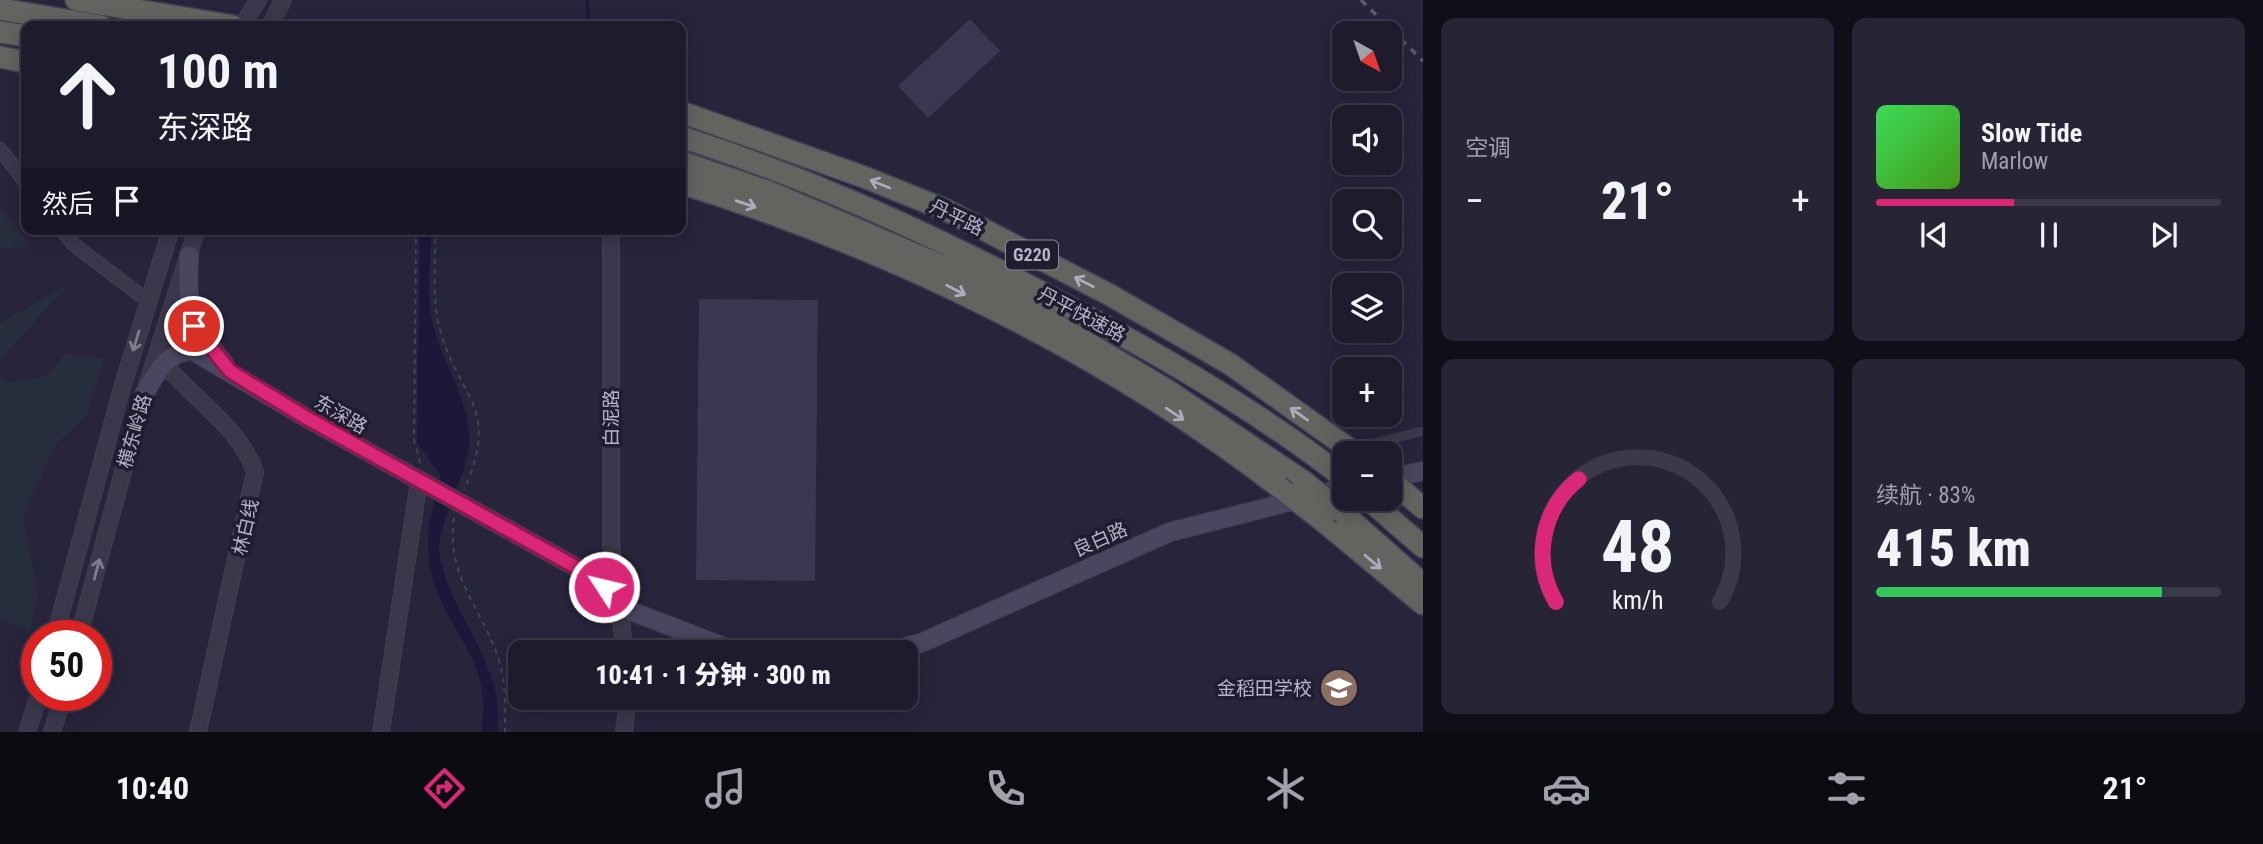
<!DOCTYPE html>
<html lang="zh">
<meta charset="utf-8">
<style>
:root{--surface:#1e1b2d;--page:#262435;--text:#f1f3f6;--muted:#a1a1aa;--line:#3c3949;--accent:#db2777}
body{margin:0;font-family:"Roboto Condensed","Noto Sans SC",sans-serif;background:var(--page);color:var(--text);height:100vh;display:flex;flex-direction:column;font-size:26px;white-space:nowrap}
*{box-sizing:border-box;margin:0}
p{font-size:23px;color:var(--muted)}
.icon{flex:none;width:38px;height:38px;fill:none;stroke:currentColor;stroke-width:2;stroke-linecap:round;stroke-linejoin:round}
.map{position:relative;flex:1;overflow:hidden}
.details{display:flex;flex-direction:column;gap:18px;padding:18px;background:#100f19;width:840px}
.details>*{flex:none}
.hud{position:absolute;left:21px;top:21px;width:665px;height:214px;border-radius:14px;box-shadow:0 4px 18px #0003,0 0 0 2px var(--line);background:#1e1b2d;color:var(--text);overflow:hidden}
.needle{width:46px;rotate:140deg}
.buttons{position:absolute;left:1332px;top:21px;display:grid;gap:14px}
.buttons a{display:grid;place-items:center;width:70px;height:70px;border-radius:14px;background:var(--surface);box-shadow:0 4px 18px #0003,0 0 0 2px var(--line);font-size:35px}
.speed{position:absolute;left:21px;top:620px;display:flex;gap:14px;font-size:35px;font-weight:700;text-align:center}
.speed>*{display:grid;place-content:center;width:91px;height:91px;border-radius:50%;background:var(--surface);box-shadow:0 4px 18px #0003,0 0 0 2px var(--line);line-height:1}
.speed .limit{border:10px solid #d22;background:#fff;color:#111}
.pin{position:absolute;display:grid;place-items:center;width:60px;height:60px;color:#fff;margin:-30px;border:4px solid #fff;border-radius:50%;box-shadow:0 2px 7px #0007}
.me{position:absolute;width:77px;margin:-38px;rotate:305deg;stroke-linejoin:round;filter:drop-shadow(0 0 5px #0008)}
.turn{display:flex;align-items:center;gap:24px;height:147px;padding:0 21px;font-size:32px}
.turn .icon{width:91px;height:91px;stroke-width:2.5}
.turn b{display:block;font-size:49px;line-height:60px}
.then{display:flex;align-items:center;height:66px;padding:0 21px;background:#0003;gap:14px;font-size:26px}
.big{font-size:52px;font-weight:800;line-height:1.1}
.details .widget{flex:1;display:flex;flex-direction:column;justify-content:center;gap:10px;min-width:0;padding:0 24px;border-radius:14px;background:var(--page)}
.details .dial{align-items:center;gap:0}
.dial svg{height:182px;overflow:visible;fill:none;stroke:var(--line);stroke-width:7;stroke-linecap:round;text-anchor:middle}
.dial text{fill:var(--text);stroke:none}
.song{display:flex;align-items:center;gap:21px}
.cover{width:84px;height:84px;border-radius:10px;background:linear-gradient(135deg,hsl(130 70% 55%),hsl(100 70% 35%))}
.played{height:7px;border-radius:4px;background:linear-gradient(90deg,var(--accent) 40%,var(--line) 40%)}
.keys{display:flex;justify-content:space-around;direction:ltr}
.heat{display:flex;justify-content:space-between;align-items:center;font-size:38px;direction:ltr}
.charge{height:10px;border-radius:5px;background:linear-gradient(90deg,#34c759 83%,var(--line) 0)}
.details .tiles{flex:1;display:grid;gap:18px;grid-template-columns:repeat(2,1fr)}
.trip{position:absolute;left:508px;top:640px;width:410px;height:70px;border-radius:14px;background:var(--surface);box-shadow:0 4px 18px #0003,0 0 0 2px var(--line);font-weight:800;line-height:70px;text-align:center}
.tab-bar{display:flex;height:112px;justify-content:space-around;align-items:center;background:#0c0b12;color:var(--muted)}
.tab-bar .icon{width:49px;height:49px}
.tab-bar .selected{color:var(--accent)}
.tab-bar b{font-size:32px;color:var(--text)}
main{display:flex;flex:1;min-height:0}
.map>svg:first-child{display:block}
.green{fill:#262d3d}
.water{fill:#1d173a}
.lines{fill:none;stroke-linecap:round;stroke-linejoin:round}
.stream{stroke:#1d173a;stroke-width:3.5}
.building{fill:#3b3652}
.service-casing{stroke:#413e52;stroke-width:9}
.minor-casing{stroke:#413e52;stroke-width:15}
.tertiary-casing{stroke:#413e52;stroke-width:18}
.secondary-casing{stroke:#413e52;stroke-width:20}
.trunk-casing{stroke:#434054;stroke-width:24}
.path{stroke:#3f4655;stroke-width:2;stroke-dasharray:5 5;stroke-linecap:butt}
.service{stroke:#3b384c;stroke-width:6}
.minor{stroke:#3b384c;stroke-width:12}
.tertiary{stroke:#3b384c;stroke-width:16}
.secondary{stroke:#4b465f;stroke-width:18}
.trunk{stroke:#626460;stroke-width:21}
.rail{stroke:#5e5a73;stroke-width:3.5;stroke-dasharray:7 7;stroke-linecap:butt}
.trunk-bridge-casing{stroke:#434054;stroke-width:24;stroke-linecap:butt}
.trunk-bridge{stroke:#626460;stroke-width:21}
.oneway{stroke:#aeabbe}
.oneway2{stroke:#7f7c90}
.route-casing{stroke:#8e194d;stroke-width:18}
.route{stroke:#db2777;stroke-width:12}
.labels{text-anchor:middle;stroke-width:7;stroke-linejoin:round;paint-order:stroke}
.shield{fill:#201d31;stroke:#8a869b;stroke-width:2}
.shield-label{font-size:18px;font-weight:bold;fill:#b7b3c8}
.street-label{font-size:19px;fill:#b7b3c8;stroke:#201d31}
.poi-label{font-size:19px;fill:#b7b3c8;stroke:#201d31;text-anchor:end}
</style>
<main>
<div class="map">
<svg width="1423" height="732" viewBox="0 0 1423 732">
<rect width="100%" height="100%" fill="#28243c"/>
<!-- green -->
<path class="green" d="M0,206L30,246L6,249L0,245Z
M69,284L7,352L0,361V323Z
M65,354L104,358L87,415L55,445L23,516L38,594L30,631L0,620V374L8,383L47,376Z"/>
<!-- water -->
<path class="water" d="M420,229H431C431,258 426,292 432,320C441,362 472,402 469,446C466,480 433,528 440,558C453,620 506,665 497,732H481C496,656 437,625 429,561C425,531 433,505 441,476L417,443Z"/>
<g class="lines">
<!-- stream -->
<path class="stream" d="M587,0L589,26"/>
</g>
<!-- building -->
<path class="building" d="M970,19L1000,51L928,118L898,86Z
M699,299L818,300L815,581L696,580Z"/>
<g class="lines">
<defs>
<path id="service" d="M1354,448L1423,431"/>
<path id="minor" d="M0,149L26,183
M61,229L73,244L148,301"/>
<path id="tertiary" d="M242,26L258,0
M270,26L283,0
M611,229V545L625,653
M157,355C186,395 239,424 255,472L198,732
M55,635L122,388L171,229
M79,635L144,394L197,229
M27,732L39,695
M52,732L64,695
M381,732L419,481
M624,732L628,698"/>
<path id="secondary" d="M189,255C187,312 188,319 224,363
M144,394C157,373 166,351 193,351L305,417L592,576L618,606L732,650L749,653
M1390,478L1423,471
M882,653L921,643L1170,532L1344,488"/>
<path id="trunk" d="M76,0L233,26
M0,9L101,26
M0,32L26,36
M0,57L26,62
M681,112L864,177L946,210L1110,295L1230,364L1355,453
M681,137C813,179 938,237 1060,302C1158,353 1257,410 1344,478
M681,162L767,191L994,288L1164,388L1303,481
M681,183C894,250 1101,350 1279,487
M1390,480L1423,508
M1368,499L1423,547
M1344,514L1423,584
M1323,521L1423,604"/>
</defs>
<!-- service casing -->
<use href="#service" class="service-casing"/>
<!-- minor casing -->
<use href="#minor" class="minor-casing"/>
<!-- tertiary casing -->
<use href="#tertiary" class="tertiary-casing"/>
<!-- secondary casing -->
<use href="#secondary" class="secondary-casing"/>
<!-- trunk casing -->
<use href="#trunk" class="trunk-casing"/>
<!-- path -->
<path class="path" d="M416,229L414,440L420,463
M435,229C436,259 432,292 438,321C454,397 503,402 464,490
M454,518C444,580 490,616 502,672C506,691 505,712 505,732"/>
<!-- service -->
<use href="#service" class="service"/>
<!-- minor -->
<use href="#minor" class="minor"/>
<!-- tertiary -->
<use href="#tertiary" class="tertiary"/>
<!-- secondary -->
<use href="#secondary" class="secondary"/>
<!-- trunk -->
<use href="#trunk" class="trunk"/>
<!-- rail -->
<path class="rail" d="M1361,0L1423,61"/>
<defs>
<path id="trunk-bridge" d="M1303,481L1344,514
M1279,487L1323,521"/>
</defs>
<!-- trunk-bridge casing -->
<use href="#trunk-bridge" class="trunk-bridge-casing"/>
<!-- trunk-bridge -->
<use href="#trunk-bridge" class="trunk-bridge"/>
</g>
<!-- one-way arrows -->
<defs><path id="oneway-shaft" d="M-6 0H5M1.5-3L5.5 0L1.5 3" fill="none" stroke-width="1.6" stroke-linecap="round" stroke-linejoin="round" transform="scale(1.75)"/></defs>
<g class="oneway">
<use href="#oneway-shaft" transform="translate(880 184) rotate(-158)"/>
<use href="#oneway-shaft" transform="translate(746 204) rotate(19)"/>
<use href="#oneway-shaft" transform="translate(1084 282) rotate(-153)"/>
<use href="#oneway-shaft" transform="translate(956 290) rotate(27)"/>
<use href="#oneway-shaft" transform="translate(1175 414) rotate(34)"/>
<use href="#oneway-shaft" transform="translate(1299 414) rotate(-145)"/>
<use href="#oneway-shaft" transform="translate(1373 562) rotate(40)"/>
</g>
<g class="oneway2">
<use href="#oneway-shaft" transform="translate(136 341) rotate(107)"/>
<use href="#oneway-shaft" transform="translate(97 569) rotate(-75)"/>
</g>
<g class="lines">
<defs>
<path id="route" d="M194,326L230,371L249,383L305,417L592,576L604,587"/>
</defs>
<!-- route casing -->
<use href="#route" class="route-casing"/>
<!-- route -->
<use href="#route" class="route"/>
</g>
<!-- icons -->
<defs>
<symbol id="school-disc" viewBox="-11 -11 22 22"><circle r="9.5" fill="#8d6e63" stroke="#201d31"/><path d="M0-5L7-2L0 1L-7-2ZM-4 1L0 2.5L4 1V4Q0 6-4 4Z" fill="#fff"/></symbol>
</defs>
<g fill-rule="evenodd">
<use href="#school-disc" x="1317" y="666" width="44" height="44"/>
</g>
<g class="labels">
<!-- shield labels -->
<rect class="shield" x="1006" y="240.5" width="52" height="29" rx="5"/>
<g class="shield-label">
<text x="1032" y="261">G220</text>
</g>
<!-- street labels -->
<g class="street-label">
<text transform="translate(957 217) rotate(26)" y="7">丹平路</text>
<text transform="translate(1082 314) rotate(28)" y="7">丹平快速路</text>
<text transform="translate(341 414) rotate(30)" y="7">东深路</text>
<text transform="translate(611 418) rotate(-90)" y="7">白泥路</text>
<text transform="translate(134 431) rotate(-74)" y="7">横东岭路</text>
<text transform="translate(245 527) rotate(-77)" y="7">林白线</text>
<text transform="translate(1100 539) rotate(-24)" y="7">良白路</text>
</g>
<!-- poi labels -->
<g class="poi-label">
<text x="1312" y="695">金稻田学校</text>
</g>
</g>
</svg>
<div class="buttons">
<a><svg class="needle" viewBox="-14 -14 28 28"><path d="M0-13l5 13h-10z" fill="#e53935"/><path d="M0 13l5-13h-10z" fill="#a1a1aa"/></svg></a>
<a><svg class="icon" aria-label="sound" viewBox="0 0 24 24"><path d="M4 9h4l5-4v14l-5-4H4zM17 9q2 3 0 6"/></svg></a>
<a><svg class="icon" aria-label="search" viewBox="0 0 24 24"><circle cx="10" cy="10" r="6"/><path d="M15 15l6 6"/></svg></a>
<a><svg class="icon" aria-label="layers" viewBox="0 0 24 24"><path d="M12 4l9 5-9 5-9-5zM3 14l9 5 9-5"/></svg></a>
<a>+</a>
<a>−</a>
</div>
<div class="speed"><div class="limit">50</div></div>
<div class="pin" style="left:194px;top:326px;background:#d93025"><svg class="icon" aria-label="arrive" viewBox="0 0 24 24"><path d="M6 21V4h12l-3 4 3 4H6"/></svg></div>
<svg class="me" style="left:604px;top:587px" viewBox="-20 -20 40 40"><circle r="17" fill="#db2777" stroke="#fff" stroke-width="3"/><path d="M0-11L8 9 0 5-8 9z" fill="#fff"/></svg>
<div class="trip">10:41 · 1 分钟 · 300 m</div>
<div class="hud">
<div class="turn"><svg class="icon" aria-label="ahead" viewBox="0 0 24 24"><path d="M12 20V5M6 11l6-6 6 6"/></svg><div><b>100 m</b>东深路</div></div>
<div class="then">然后<svg class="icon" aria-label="arrive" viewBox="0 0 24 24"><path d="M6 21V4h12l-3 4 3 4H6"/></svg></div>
</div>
</div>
<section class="details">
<div class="tiles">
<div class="widget"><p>空调</p>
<div class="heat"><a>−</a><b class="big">21°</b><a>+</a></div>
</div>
<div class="widget">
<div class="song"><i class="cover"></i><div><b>Slow Tide</b><p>Marlow</p></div></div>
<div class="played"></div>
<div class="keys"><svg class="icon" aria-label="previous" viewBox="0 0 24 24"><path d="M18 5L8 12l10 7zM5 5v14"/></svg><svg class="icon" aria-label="pause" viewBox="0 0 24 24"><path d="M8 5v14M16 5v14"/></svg><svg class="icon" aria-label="next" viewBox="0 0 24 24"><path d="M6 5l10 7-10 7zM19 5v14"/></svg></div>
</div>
<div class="widget dial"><svg viewBox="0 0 100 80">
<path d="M14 69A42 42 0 1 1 86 69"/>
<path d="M14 69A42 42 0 0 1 24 15" stroke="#db2777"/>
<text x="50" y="56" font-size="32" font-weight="700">48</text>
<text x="50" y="72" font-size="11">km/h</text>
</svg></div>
<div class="widget"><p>续航 · 83%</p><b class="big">415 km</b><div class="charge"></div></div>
</div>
</section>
</main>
<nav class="tab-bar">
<b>10:40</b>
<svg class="icon selected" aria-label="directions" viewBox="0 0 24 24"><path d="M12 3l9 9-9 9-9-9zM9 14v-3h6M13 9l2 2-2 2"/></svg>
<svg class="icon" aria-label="music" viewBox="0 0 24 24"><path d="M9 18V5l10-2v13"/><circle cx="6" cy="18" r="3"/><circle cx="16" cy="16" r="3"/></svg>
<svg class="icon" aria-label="phone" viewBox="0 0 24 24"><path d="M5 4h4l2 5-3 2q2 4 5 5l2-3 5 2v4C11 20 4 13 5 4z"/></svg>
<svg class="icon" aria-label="climate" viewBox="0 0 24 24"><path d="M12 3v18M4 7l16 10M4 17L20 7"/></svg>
<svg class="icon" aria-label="car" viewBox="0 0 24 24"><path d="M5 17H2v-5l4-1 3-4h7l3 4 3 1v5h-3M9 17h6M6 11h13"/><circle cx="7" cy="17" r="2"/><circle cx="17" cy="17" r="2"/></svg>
<svg class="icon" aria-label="filters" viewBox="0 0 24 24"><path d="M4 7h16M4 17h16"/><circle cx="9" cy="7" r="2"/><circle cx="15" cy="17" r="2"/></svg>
<b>21°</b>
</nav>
